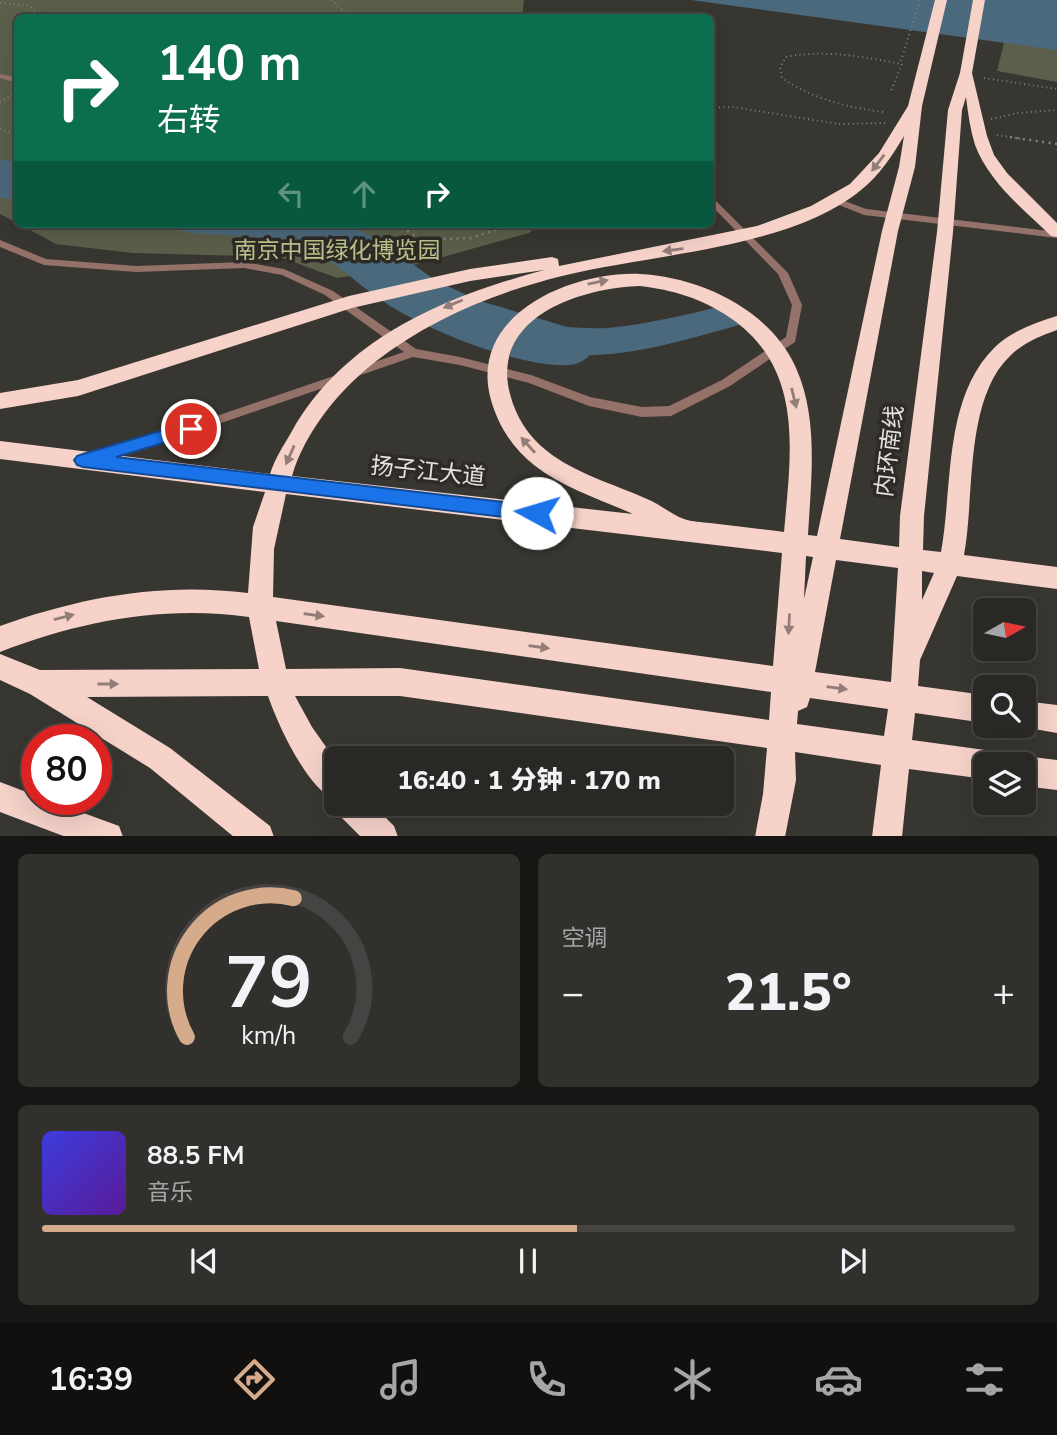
<!DOCTYPE html>
<html lang="zh">
<meta charset="utf-8">
<style>
:root{--surface:#2a2825;--page:#32302d;--text:#f1f3f6;--muted:#a5a6a7;--line:#464442;--accent:#d6ab8b}
body{margin:0;font-family:"Nunito Sans","Noto Sans SC",sans-serif;background:var(--page);color:var(--text);height:100vh;display:flex;flex-direction:column;font-size:26px;white-space:nowrap}
*{box-sizing:border-box;margin:0}
p{font-size:23px;color:var(--muted)}
.icon{flex:none;width:38px;height:38px;fill:none;stroke:currentColor;stroke-width:2;stroke-linecap:round;stroke-linejoin:round}
.map{position:relative;height:836px;overflow:hidden}
.side{display:flex;flex-direction:column;gap:18px;padding:18px;background:#171614;flex:1}
.side>*{flex:none}
.top-card{position:absolute;left:14px;top:14px;width:700px;height:214px;border-radius:10px;box-shadow:0 7px 28px #0002,0 0 0 2px var(--line);background:#0b6e4f;color:#fff;overflow:hidden}
.needle{width:46px;rotate:81deg}
.tools{position:absolute;left:973px;top:598px;display:grid;gap:14px}
.tools a{display:grid;place-items:center;width:63px;height:63px;border-radius:10px;background:var(--surface);box-shadow:0 7px 28px #0002,0 0 0 2px var(--line);font-size:35px}
.speed{position:absolute;left:21px;top:724px;display:flex;gap:14px;font-size:35px;font-weight:700;text-align:center}
.speed>*{display:grid;place-content:center;width:91px;height:91px;border-radius:50%;background:var(--surface);box-shadow:0 7px 28px #0002,0 0 0 2px var(--line);line-height:1}
.speed .limit{border:10px solid #d22;background:#fff;color:#111}
.pin{position:absolute;display:grid;place-items:center;width:60px;height:60px;color:#fff;margin:-30px;border:4px solid #fff;border-radius:50%;box-shadow:0 2px 7px #0007}
.me{position:absolute;width:77px;margin:-38px;rotate:276deg;stroke-linejoin:round;filter:drop-shadow(0 0 5px #0008)}
.turn{display:flex;align-items:center;gap:24px;height:147px;padding:0 28px;font-size:32px}
.turn .icon{width:91px;height:91px;stroke-width:2.5}
.turn b{display:block;font-size:49px;line-height:60px}
.lanes{display:flex;align-items:center;height:66px;padding:0 28px;background:#0003;justify-content:center;gap:35px;direction:ltr}
.lanes .off{opacity:.35}
.big{font-size:52px;font-weight:800;line-height:1.1}
.side .card{flex:1;display:flex;flex-direction:column;justify-content:center;gap:10px;min-width:0;padding:0 24px;border-radius:10px;background:var(--page)}
.side .dial{align-items:center;gap:0}
.dial svg{height:182px;overflow:visible;fill:none;stroke:var(--line);stroke-width:7;stroke-linecap:round;text-anchor:middle}
.dial text{fill:var(--text);stroke:none}
.song{display:flex;align-items:center;gap:21px}
.cover{width:84px;height:84px;border-radius:10px;background:linear-gradient(135deg,hsl(240 70% 55%),hsl(270 70% 35%))}
.played{height:7px;border-radius:4px;background:linear-gradient(90deg,var(--accent) 55%,var(--line) 55%)}
.keys{display:flex;justify-content:space-around;direction:ltr}
.heat{display:flex;justify-content:space-between;align-items:center;font-size:38px;direction:ltr}
.side .tiles{flex:1;display:grid;gap:18px;grid-template-columns:1fr 1fr}
.card:last-child{grid-column:span 2}
.trip{position:absolute;left:324px;top:746px;width:410px;height:70px;border-radius:10px;background:var(--surface);box-shadow:0 7px 28px #0002,0 0 0 2px var(--line);font-weight:800;line-height:70px;text-align:center}
.dock{display:flex;height:112px;justify-content:space-around;align-items:center;background:#11100f;color:var(--muted)}
.dock .icon{width:49px;height:49px}
.dock .on{color:var(--accent)}
.dock b{font-size:32px;color:var(--text)}
.map>svg:first-child{display:block}
.green{fill:#5c5f4a}
.water{fill:#4b697c}
.lines{fill:none;stroke-linecap:round;stroke-linejoin:round}
.river{fill:#4b697c;fill-rule:evenodd}
.path-far1{stroke:#84827e;stroke-width:2;stroke-dasharray:1 3.5;stroke-linecap:butt}
.path{stroke:#84827e;stroke-width:2.5;stroke-dasharray:2 4.5;stroke-linecap:butt}
.lane{fill:#957269;fill-rule:evenodd}
.highway{fill:#f6d2c9;fill-rule:evenodd}
.oneway{fill:#927e78}
.route{fill:#1a73e8;stroke:#114b97;stroke-width:2}
.labels{text-anchor:middle;stroke-width:7;stroke-linejoin:round;paint-order:stroke}
.park-label{font-size:23px;fill:#bdc48c;stroke:#2e2b27}
.street-label{font-size:23px;fill:#e4e2e0;stroke:#2e2b27}
</style>
<div class="map">
<svg width="1057" height="837" viewBox="0 0 1057 837">
<rect width="100%" height="100%" fill="#383631"/>
<!-- green -->
<path class="green" d="M0,0H524L522,18H18L17,223L0,214Z
M1010,34L1057,40V82L997,71L1004,43Z
M19,224H539L529,233L407,267L337,278L280,257L132,253L56,244Z"/>
<!-- water -->
<path class="water" d="M691,0H1057V50Z
M0,160L17,161V188L0,187Z
M215,224H348L377,239L435,280L477,300L574,329L592,339V353C585,360 580,364 569,365C523,369 427,330 387,304C358,285 332,258 299,244C273,233 242,230 215,224Z"/>
<g class="lines">
<!-- river -->
<path class="river" d="M0,180L18,182V200L0,198Z
M177,224H292L296,230L292,237L281,239L192,233L181,231Z
M730,304L742,308L747,316L742,324C676,343 595,368 528,348L522,339L528,330C551,323 582,330 608,328C649,324 690,314 730,304Z"/>
<!-- path-far1 -->
<path class="path-far1" d="M331,0L346,13L347,18
M0,3L30,6L42,18
M901,61L920,0
M984,78L1057,89
M0,102L13,94
M710,108L733,107L839,124L886,123
M883,112C846,107 813,99 782,78L780,67L786,57C826,49 863,57 902,64L891,91
M991,119L1019,113L1057,110
M0,129L18,134
M997,135L1022,139"/>
<!-- path -->
<path class="path" d="M1010,137L1057,144
M396,224L422,240L471,238L513,224"/>
<!-- lane -->
<path class="lane" d="M0,74L18,78V83L0,78Z
M710,195L788,273L802,305L795,342L730,386L671,416L642,417L589,406L529,383L460,365L413,357L195,432L94,463L89,462L88,458L89,454L190,425L404,352L325,295L282,275L244,268L136,272L44,265L0,247V240L46,259L136,266L244,262L284,269L333,291L416,349L460,357L531,375L590,397L642,407L669,406L722,380L786,337L792,305L778,274L710,204Z
M837,198L866,209L1057,232V238L864,215L834,203V199Z"/>
<!-- highway -->
<path class="highway" d="M935,0H947L922,106L915,167L898,231L840,539L899,547L900,516L937,232L948,110L960,73L973,0H985L972,73L987,136L994,155L1007,173L1057,223V237L1051,236C1023,209 989,182 975,145C970,129 968,113 966,97L962,110L953,232L924,516L923,550L941,552C953,486 943,398 995,347C1011,331 1035,323 1057,316V330C1040,336 1023,343 1010,356C964,400 975,497 964,555L1057,567V589L957,576L920,660L918,686L985,695V723L915,713L912,740L985,750L995,755L999,765H985V779L909,769L902,837H872L881,765L795,752L796,780L785,837H755L763,794L767,748L400,696H295L312,727L336,761V803H371L394,826L398,837H361L338,814L334,803L335,800C307,788 278,725 268,696L87,697L170,748L270,826L274,837H234L150,768L30,694L0,680V654L40,670L259,669L249,617C164,605 80,621 0,652V626C80,597 163,582 248,593L253,527L265,492L0,459V441L270,474C275,458 284,445 292,431C346,337 445,297 544,270L470,281L352,308L78,396L0,409V393L78,380L349,296L470,269L552,257L558,259L559,266L757,226L811,206L850,184L879,153L908,106ZM904,136L899,167L882,231L817,536L808,535C811,481 819,419 796,368C771,310 700,277 640,274C571,271 467,315 491,400C498,425 513,449 534,465C563,488 600,499 633,514L292,476C305,432 339,390 375,362C430,319 494,293 562,276C650,254 790,249 861,190C879,176 892,156 904,136ZM640,286C673,290 701,298 729,317C805,368 791,452 784,532C760,529 735,526 710,523C702,522 692,522 684,519C672,515 660,504 647,499C614,484 576,474 547,451C528,436 516,417 510,394C490,317 580,288 640,286ZM286,494L782,553L773,666L273,597L274,549ZM806,556L813,557L804,599ZM836,560L898,568L891,682L815,672ZM922,571L934,573L922,600ZM276,621L771,692L769,720L400,668L286,669ZM810,698L888,709L884,736L797,724L798,711L807,707Z
M1024,701L1057,705V733L1017,726H1024Z
M1024,756L1057,760V790L1024,786V765H1012L1014,761Z
M0,782L37,796V800H48L119,826L123,837H66L0,812Z"/>
</g>
<!-- one-way arrows -->
<defs><path id="oneway-solid" d="M-6-.8H1V-3.2L6.5 0L1 3.2V.8H-6Z" transform="scale(1.75)"/></defs>
<g class="oneway">
<use href="#oneway-solid" transform="translate(878 163) rotate(127)"/>
<use href="#oneway-solid" transform="translate(673 250) rotate(172)"/>
<use href="#oneway-solid" transform="translate(598 282) rotate(-11)"/>
<use href="#oneway-solid" transform="translate(453 304) rotate(158)"/>
<use href="#oneway-solid" transform="translate(794 398) rotate(76)"/>
<use href="#oneway-solid" transform="translate(528 445) rotate(-132)"/>
<use href="#oneway-solid" transform="translate(290 455) rotate(114)"/>
<use href="#oneway-solid" transform="translate(314 615) rotate(8)"/>
<use href="#oneway-solid" transform="translate(64 617) rotate(-14)"/>
<use href="#oneway-solid" transform="translate(789 624) rotate(93)"/>
<use href="#oneway-solid" transform="translate(539 647) rotate(8)"/>
<use href="#oneway-solid" transform="translate(108 684)"/>
<use href="#oneway-solid" transform="translate(837 688) rotate(8)"/>
</g>
<!-- route -->
<path class="route" d="M191,422L200,429L197,433L116,457L537,506L543,508L546,513L543,518L537,521L83,467L77,465L74,460L77,456L83,454Z"/>
<g class="labels">
<!-- park labels -->
<g class="park-label">
<text x="337" y="258">南京中国绿化博览园</text>
</g>
<!-- street labels -->
<g class="street-label">
<text transform="translate(889 451) rotate(-83)" y="8">内环南线</text>
<text transform="translate(428 471) rotate(6)" y="8">扬子江大道</text>
</g>
</g>
</svg>
<div class="tools">
<a><svg class="needle" viewBox="-14 -14 28 28"><path d="M0-13l5 13h-10z" fill="#e53935"/><path d="M0 13l5-13h-10z" fill="#a5a6a7"/></svg></a>
<a><svg class="icon" aria-label="search" viewBox="0 0 24 24"><circle cx="10" cy="10" r="6"/><path d="M15 15l6 6"/></svg></a>
<a><svg class="icon" aria-label="layers" viewBox="0 0 24 24"><path d="M12 4l9 5-9 5-9-5zM3 14l9 5 9-5"/></svg></a>
</div>
<div class="speed"><div class="limit">80</div></div>
<div class="pin" style="left:191px;top:429px;background:#d93025"><svg class="icon" aria-label="arrive" viewBox="0 0 24 24"><path d="M6 21V4h12l-3 4 3 4H6"/></svg></div>
<svg class="me" style="left:537px;top:513px" viewBox="-20 -20 40 40"><circle r="19" fill="#fff"/><path d="M0-13L10 11 0 6-10 11z" fill="#1a73e8"/></svg>
<div class="trip">16:40 · 1 分钟 · 170 m</div>
<div class="top-card">
<div class="turn"><svg class="icon" aria-label="right" viewBox="0 0 24 24"><path d="M7 20v-9h11M14 6l5 5-5 5"/></svg><div><b>140 m</b>右转</div></div>
<div class="lanes"><svg class="icon off" aria-label="left" viewBox="0 0 24 24"><path d="M17 20v-9H6M10 6l-5 5 5 5"/></svg><svg class="icon off" aria-label="ahead" viewBox="0 0 24 24"><path d="M12 20V5M6 11l6-6 6 6"/></svg><svg class="icon" aria-label="right" viewBox="0 0 24 24"><path d="M7 20v-9h11M14 6l5 5-5 5"/></svg></div>
</div>
</div>
<section class="side">
<div class="tiles">
<div class="card dial"><svg viewBox="0 0 100 80">
<path d="M14 69A42 42 0 1 1 86 69"/>
<path d="M14 69A42 42 0 0 1 61 8" stroke="#d6ab8b"/>
<text x="50" y="56" font-size="32" font-weight="700">79</text>
<text x="50" y="72" font-size="11">km/h</text>
</svg></div>
<div class="card"><p>空调</p>
<div class="heat"><a>−</a><b class="big">21.5°</b><a>+</a></div>
</div>
<div class="card">
<div class="song"><i class="cover"></i><div><b>88.5 FM</b><p>音乐</p></div></div>
<div class="played"></div>
<div class="keys"><svg class="icon" aria-label="previous" viewBox="0 0 24 24"><path d="M18 5L8 12l10 7zM5 5v14"/></svg><svg class="icon" aria-label="pause" viewBox="0 0 24 24"><path d="M8 5v14M16 5v14"/></svg><svg class="icon" aria-label="next" viewBox="0 0 24 24"><path d="M6 5l10 7-10 7zM19 5v14"/></svg></div>
</div>
</div>
</section>
<nav class="dock">
<b>16:39</b>
<svg class="icon on" aria-label="directions" viewBox="0 0 24 24"><path d="M12 3l9 9-9 9-9-9zM9 14v-3h6M13 9l2 2-2 2"/></svg>
<svg class="icon" aria-label="music" viewBox="0 0 24 24"><path d="M9 18V5l10-2v13"/><circle cx="6" cy="18" r="3"/><circle cx="16" cy="16" r="3"/></svg>
<svg class="icon" aria-label="phone" viewBox="0 0 24 24"><path d="M5 4h4l2 5-3 2q2 4 5 5l2-3 5 2v4C11 20 4 13 5 4z"/></svg>
<svg class="icon" aria-label="climate" viewBox="0 0 24 24"><path d="M12 3v18M4 7l16 10M4 17L20 7"/></svg>
<svg class="icon" aria-label="car" viewBox="0 0 24 24"><path d="M5 17H2v-5l4-1 3-4h7l3 4 3 1v5h-3M9 17h6M6 11h13"/><circle cx="7" cy="17" r="2"/><circle cx="17" cy="17" r="2"/></svg>
<svg class="icon" aria-label="filters" viewBox="0 0 24 24"><path d="M4 7h16M4 17h16"/><circle cx="9" cy="7" r="2"/><circle cx="15" cy="17" r="2"/></svg>
</nav>
